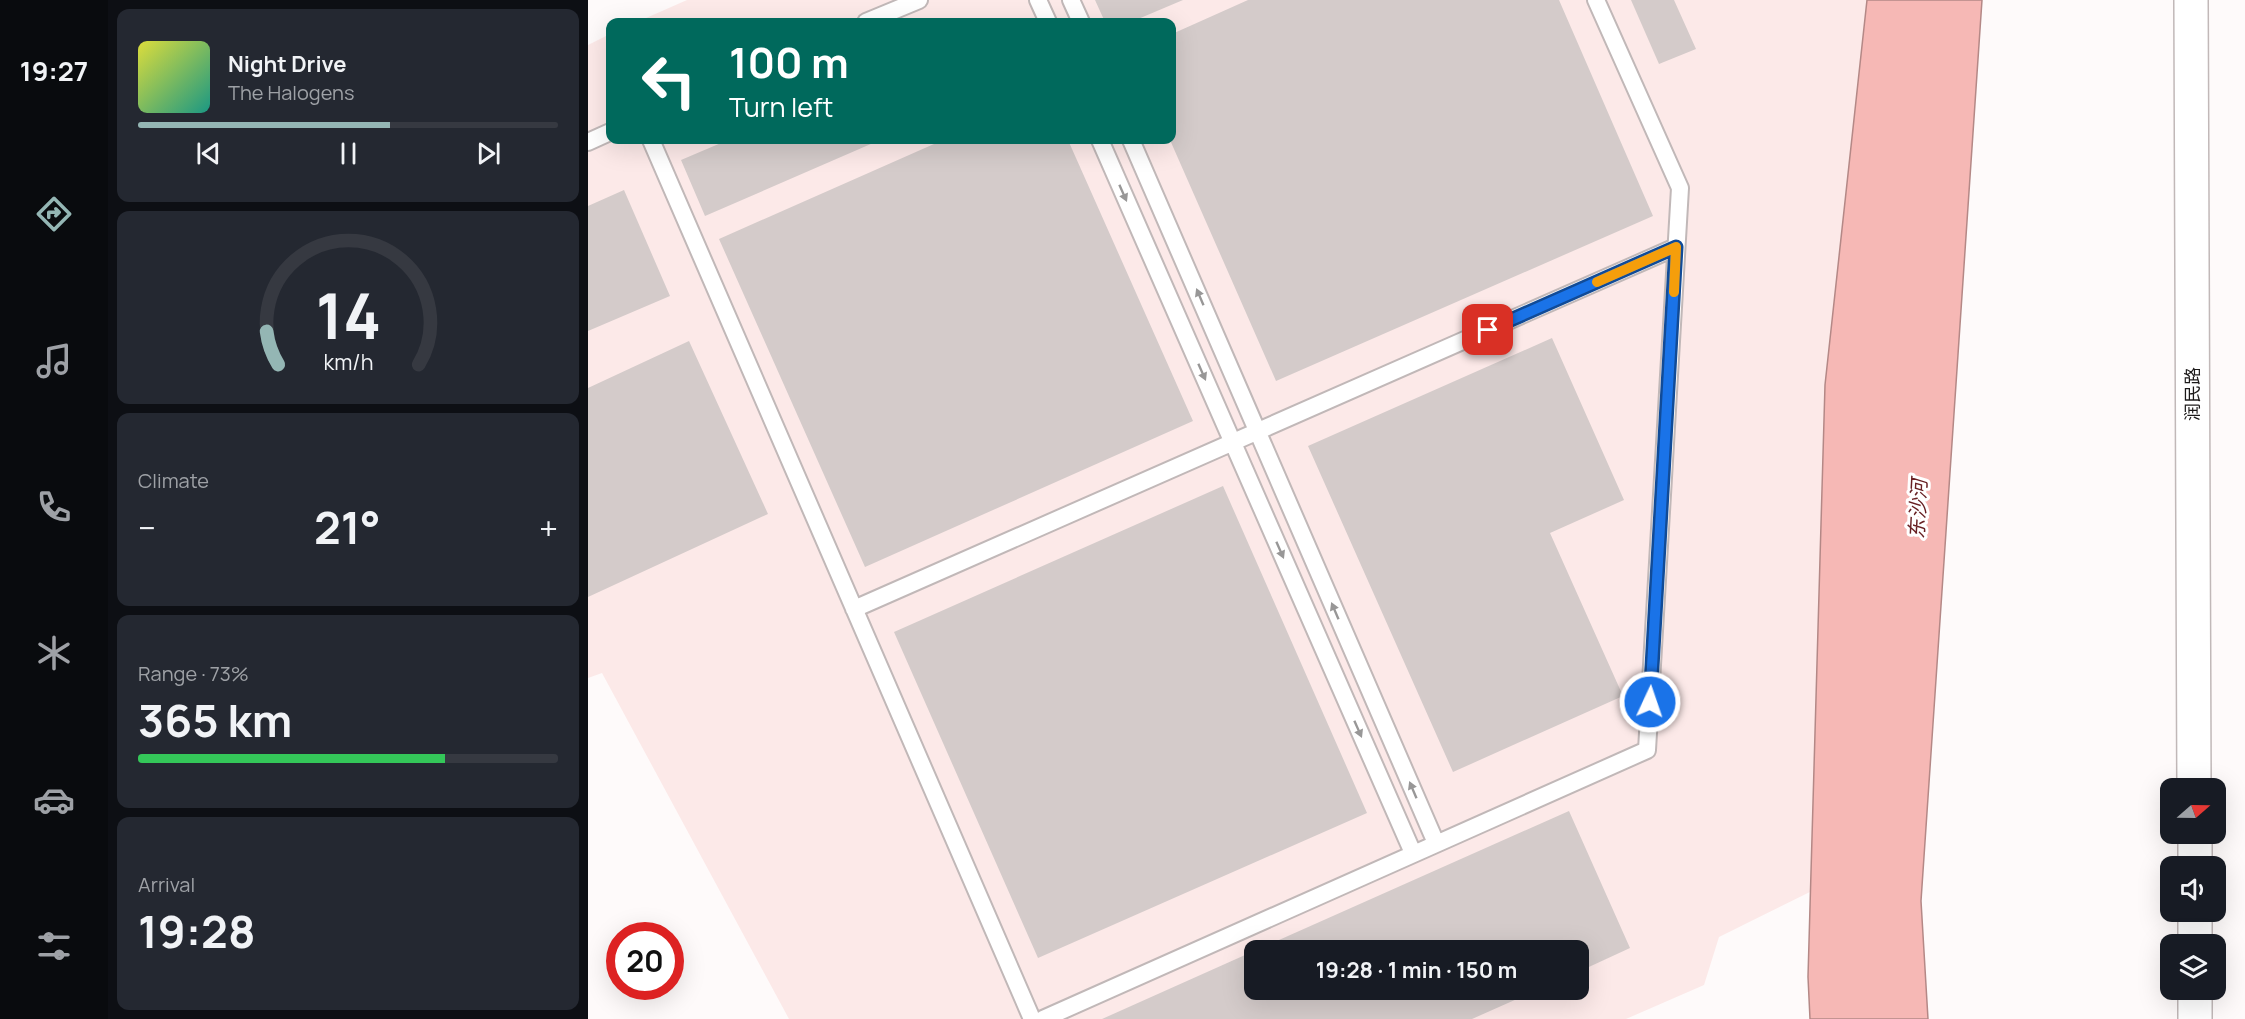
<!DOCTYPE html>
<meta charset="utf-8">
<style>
:root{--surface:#171b24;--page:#242831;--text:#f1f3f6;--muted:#9ea1a6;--line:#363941;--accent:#94b6b4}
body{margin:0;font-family:Manrope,"Noto Sans SC",sans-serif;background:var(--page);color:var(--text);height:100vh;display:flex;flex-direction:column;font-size:22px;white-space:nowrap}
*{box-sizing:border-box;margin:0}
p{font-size:20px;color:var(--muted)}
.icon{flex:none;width:33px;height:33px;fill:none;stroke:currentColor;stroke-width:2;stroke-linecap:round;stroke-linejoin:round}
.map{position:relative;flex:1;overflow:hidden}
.drawer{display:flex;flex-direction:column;gap:9px;padding:9px;background:#0d0f14;width:480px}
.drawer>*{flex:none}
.hud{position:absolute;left:18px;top:18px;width:570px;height:126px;border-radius:12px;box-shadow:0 6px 24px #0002;background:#00695c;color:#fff;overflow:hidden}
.needle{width:39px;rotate:70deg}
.tools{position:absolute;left:1572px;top:778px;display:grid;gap:12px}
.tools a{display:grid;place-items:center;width:66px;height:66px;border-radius:12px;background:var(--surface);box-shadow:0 6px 24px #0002;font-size:30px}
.speed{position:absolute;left:18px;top:922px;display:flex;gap:12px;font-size:30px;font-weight:700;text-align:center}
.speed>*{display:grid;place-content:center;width:78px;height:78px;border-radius:50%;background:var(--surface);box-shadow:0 6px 24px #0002;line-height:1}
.speed .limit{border:9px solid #d22;background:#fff;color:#111}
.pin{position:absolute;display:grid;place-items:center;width:51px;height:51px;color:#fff;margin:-26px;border-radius:12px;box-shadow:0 3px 9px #0006}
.me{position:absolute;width:66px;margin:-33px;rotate:3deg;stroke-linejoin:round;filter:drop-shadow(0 0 4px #0008)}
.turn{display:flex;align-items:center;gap:21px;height:126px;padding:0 24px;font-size:27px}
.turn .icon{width:78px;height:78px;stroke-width:2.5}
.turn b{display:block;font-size:42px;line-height:51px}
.big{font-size:45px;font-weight:700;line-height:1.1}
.drawer .tile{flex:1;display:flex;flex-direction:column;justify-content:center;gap:9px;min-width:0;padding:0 21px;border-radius:12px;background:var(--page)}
.drawer .dial{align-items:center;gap:0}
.dial svg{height:156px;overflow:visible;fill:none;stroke:var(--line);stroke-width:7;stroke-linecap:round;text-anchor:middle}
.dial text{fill:var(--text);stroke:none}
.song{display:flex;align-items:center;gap:18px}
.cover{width:72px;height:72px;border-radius:9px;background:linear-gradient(135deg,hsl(60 70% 55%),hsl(170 70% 35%))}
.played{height:6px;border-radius:3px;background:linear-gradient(90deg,var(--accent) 60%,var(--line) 60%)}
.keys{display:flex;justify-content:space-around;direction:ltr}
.heat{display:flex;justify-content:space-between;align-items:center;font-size:33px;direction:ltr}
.charge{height:9px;border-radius:4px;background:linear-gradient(90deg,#34c759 73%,var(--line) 0)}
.trip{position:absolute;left:656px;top:940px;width:345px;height:60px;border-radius:12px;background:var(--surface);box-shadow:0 6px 24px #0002;font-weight:700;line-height:60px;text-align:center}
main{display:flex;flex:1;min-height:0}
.dock{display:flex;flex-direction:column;width:108px;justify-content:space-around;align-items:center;background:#090b0e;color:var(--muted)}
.dock .icon{width:42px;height:42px}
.dock .active{color:var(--accent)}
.dock b{font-size:27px;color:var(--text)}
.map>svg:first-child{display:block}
.built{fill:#fce9e8;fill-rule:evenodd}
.water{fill:#f6b8b5;stroke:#b48886;stroke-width:1.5}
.building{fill:#d4cbca}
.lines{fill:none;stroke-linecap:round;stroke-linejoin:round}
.service-casing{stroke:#c1b8b8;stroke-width:20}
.tertiary-casing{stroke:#c1b8b8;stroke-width:36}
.service{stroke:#fff;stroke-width:16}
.tertiary{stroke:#fff;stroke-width:33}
.oneway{fill:#989797}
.route-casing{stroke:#114b97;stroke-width:15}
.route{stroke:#1a73e8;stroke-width:10}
.slow{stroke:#f59e0b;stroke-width:10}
.labels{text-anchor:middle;stroke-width:6;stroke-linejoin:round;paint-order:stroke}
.street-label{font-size:18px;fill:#1b1818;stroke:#fff}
.water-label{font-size:20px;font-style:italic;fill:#682023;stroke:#fff}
</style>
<main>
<nav class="dock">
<b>19:27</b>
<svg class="icon active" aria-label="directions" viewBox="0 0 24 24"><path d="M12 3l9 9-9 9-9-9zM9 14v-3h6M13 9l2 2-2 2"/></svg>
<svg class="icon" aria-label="music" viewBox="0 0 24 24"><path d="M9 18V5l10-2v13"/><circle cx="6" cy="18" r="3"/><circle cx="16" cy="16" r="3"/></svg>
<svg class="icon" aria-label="phone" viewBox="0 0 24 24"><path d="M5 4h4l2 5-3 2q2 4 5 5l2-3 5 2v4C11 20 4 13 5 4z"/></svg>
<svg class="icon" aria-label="climate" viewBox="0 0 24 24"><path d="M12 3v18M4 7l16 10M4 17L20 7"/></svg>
<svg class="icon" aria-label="car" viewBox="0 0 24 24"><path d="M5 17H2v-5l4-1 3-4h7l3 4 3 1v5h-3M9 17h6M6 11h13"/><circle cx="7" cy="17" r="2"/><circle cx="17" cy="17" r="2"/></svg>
<svg class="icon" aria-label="filters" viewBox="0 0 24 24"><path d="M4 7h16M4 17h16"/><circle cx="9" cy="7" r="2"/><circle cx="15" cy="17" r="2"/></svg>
</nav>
<section class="drawer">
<div class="tile">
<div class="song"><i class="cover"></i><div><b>Night Drive</b><p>The Halogens</p></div></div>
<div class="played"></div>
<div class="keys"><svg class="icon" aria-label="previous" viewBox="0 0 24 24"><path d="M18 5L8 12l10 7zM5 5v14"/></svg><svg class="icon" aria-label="pause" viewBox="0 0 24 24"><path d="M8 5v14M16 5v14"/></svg><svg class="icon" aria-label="next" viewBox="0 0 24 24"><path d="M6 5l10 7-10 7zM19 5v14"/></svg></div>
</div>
<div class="tile dial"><svg viewBox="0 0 100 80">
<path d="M14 69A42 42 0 1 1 86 69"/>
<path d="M14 69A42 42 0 0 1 8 52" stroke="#94b6b4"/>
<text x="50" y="56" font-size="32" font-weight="700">14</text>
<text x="50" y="72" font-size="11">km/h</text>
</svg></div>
<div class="tile"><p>Climate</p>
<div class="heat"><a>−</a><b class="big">21°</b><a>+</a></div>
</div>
<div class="tile"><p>Range · 73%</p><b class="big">365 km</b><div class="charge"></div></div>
<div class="tile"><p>Arrival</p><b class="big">19:28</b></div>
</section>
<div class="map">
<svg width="1657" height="1019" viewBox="0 0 1657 1019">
<rect width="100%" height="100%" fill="#fefafa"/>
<!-- built -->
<path class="built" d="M99,0H1301L1236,885L1131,937L1116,985L1038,1019H201L14,673L0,678V45L22,34V140H584V22H49ZM666,951H990V990H666Z"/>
<!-- water -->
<path class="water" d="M1279,0H1394L1333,901L1340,1019H1222L1220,977L1237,385Z"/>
<!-- building -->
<path class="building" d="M507,0H595L543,22H517Z
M660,0H971L1065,216L688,381L582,140L584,34Z
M1043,0H1086L1108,49L1071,64Z
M140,140H292L117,216L93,160Z
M355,140H480L605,421L277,567L131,239Z
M36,190L82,296L0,331V206Z
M964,338L1036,500L962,533L1035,696L865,772L720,446Z
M101,341L180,514L0,597V388Z
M635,486L779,813L450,958L306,632Z
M981,811L1042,948L990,972V951H666Z
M666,951V990H949L884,1019H514Z"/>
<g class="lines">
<defs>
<path id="service" d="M450,0L460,22
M483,0L493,22
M278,22L331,0
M63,140L444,1019
M512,140L825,853
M543,140L848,843
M0,142L22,132
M266,609L1088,247
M455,1019L1059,750L1092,188L1008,0"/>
<path id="tertiary" d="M1603,0L1606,789
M1607,834V867
M1607,912V945
M1607,990V1019"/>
</defs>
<!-- service casing -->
<use href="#service" class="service-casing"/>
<!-- tertiary casing -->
<use href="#tertiary" class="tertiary-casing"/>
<!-- service -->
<use href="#service" class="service"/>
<!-- tertiary -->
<use href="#tertiary" class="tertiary"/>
</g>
<!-- one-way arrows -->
<defs><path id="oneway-solid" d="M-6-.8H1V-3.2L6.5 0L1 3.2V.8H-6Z" transform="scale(1.5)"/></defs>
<g class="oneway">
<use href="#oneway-solid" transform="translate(535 193) rotate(66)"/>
<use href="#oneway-solid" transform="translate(612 297) rotate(-113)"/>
<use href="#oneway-solid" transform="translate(614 372) rotate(66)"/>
<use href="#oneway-solid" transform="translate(692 550) rotate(66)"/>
<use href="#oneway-solid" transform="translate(747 611) rotate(-113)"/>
<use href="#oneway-solid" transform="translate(770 729) rotate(66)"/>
<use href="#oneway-solid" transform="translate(825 790) rotate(-113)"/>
</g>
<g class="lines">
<defs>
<path id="route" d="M900,330L1088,247L1062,702"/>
</defs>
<!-- route casing -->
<use href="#route" class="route-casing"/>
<!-- route -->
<use href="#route" class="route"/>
<!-- slow -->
<path class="slow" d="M1009,282L1088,247L1086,292"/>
</g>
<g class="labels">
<!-- street labels -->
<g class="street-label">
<text transform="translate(1605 394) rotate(-90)" y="6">润民路</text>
</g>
<!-- water labels -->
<g class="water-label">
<text transform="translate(1330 509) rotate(-87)" y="7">东沙河</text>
</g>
</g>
</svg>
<div class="tools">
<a><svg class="needle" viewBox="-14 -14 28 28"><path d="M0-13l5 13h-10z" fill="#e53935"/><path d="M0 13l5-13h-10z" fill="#9ea1a6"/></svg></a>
<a><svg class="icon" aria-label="sound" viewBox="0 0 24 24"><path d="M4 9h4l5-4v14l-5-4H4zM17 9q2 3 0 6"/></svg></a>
<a><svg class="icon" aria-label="layers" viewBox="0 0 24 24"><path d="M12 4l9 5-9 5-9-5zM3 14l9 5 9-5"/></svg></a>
</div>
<div class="speed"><div class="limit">20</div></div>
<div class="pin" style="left:900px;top:330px;background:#d93025"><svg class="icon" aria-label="arrive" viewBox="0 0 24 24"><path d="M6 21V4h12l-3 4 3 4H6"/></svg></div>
<svg class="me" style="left:1062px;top:702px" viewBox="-20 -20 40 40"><circle r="17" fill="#1a73e8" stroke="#fff" stroke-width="3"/><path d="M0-11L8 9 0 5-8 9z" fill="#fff"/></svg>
<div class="trip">19:28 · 1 min · 150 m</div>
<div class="hud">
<div class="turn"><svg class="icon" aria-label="left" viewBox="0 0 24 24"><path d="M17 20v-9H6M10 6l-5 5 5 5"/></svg><div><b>100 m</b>Turn left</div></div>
</div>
</div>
</main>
